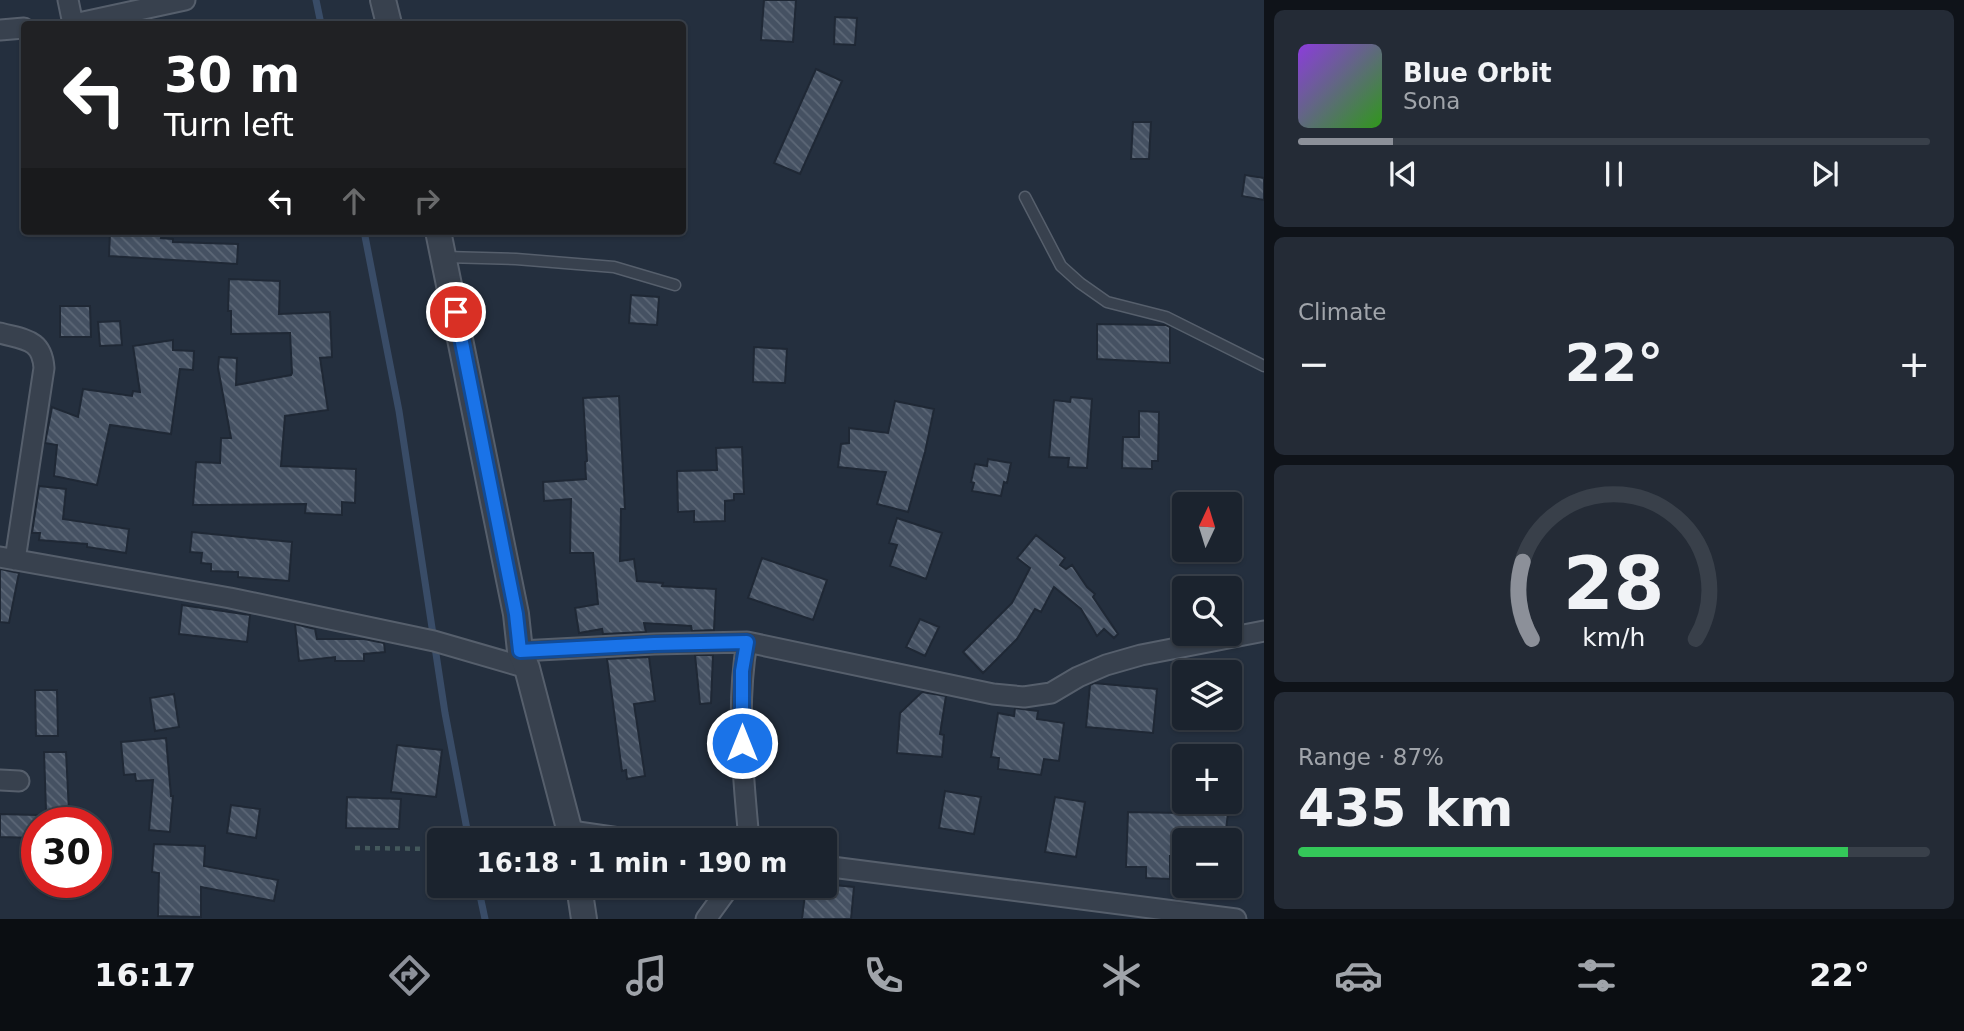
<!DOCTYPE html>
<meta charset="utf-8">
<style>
:root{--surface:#1b232e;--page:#242b36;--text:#f1f3f6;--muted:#a0a4aa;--line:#39404a;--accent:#8c9099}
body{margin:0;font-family:"DejaVu Sans",sans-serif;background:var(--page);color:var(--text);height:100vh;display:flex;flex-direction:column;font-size:26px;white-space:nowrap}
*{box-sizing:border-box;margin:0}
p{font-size:23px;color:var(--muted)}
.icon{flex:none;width:38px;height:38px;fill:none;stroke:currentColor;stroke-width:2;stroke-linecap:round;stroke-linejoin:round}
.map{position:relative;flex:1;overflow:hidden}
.sheet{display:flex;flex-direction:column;gap:10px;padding:10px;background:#0f1319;width:700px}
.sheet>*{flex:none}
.guide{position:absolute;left:21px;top:21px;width:665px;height:214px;border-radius:7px;box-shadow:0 2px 5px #0004,0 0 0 2px var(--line);background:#202124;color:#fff;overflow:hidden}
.needle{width:46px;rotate:4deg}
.tools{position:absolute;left:1172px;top:492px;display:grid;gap:14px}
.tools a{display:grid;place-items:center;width:70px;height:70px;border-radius:7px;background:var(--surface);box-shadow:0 2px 5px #0004,0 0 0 2px var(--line);font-size:35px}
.speed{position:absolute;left:21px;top:807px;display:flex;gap:14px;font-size:35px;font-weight:700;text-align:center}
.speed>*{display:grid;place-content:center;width:91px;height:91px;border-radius:50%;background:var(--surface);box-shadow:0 2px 5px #0004,0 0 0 2px var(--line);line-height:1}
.speed .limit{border:10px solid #d22;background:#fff;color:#111}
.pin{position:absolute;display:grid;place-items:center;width:60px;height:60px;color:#fff;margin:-30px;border:4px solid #fff;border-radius:50%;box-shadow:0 2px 7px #0007}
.me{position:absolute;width:77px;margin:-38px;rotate:0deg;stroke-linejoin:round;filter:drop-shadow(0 0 5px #0008)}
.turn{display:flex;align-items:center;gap:24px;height:147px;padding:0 28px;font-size:32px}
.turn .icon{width:91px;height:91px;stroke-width:2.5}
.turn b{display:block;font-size:49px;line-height:60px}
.lanes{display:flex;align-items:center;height:66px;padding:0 28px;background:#0003;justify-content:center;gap:35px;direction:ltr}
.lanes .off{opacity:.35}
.big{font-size:52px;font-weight:700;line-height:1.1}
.sheet .card{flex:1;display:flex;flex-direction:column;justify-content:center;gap:10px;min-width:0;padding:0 24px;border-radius:10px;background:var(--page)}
.sheet .dial{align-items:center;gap:0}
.dial svg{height:182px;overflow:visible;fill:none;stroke:var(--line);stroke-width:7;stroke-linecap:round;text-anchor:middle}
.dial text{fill:var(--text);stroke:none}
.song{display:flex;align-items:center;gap:21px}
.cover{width:84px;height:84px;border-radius:10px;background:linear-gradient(135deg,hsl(270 70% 55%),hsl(110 70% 35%))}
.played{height:7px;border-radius:4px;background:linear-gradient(90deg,var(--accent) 15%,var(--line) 15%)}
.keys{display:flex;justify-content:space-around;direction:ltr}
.heat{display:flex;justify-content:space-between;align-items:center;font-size:38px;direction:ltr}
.charge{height:10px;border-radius:5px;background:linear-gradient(90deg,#34c759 87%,var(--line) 0)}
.trip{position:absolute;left:427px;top:828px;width:410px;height:70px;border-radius:7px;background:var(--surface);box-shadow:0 2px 5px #0004,0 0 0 2px var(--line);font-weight:700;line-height:70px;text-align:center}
.dock{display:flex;height:112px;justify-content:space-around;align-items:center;background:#0b0e12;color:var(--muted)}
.dock .icon{width:49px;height:49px}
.dock .active{color:var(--accent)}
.dock b{font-size:32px;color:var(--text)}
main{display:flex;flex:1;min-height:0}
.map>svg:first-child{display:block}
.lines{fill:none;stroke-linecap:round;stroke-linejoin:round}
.stream{stroke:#394c67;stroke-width:7}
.building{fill:url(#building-back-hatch);stroke:#1f2835;stroke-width:2}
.service-casing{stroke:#565f6c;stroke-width:13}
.minor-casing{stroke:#565f6c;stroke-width:23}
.tertiary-casing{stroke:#565f6c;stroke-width:28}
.path{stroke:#44595c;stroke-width:4.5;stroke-dasharray:5 5;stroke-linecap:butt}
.service{stroke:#38414e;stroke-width:10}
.minor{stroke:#38414e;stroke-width:19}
.tertiary{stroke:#38414e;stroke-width:24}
.route-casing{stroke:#114b97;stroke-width:18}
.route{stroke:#1a73e8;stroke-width:12}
</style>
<main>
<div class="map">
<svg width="1264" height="919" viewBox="0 0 1264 919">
<defs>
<pattern id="building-back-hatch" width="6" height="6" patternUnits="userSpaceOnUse" patternTransform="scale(1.75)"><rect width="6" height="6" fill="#455162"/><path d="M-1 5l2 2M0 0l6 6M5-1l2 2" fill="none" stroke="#5d6877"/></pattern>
</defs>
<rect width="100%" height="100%" fill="#242f3e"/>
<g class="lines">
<!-- stream -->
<path class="stream" d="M316,0L321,24
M364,231L399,411L445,713L469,840
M478,886L485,919"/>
</g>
<!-- building -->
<path class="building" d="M764,0H796L793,42L761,40Z
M835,17L857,18L855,45L834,44Z
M816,69L842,81L800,174L774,163Z
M1133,122H1151L1149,159H1131Z
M1245,175L1264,178V200L1242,196Z
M110,232L162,234L161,238L173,239V242L238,244L237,264L109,256Z
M229,279L280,281L279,314L330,312L332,357L320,358L328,410L285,416L281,466L356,469L355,503L342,502V515L305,513L306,504L193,505L196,462L220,463L221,438H231L218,368L219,357L237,358L236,385L291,375L292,373L290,333L231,334V311H228Z
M631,295L659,297L657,325L629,323Z
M60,306H90L91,337H60Z
M120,321L122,345L100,346L98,322Z
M1097,324L1166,325L1170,327V363L1097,359Z
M173,340V350L194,351L193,370L180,369L171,434L110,425L97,485L54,476L57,445L45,443L52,407L78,417L83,389L132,396L133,391L140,392L133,346Z
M754,347L787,349L785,383L753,382Z
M619,396L625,509H621L620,561L634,559L637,581L663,583L662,586L716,589L714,630L692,631L691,626L644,623L646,632L603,634L602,629L579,633L575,608L598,604L593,553H570L571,499L544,501L543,482L586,479L585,462L587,461L583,398Z
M1071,397L1092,399L1087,468L1068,467L1069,458L1049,457L1054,400L1070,402Z
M895,401L934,409L925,452L908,512L877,504L886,472L838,467L841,444L849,443V428L888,433Z
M1139,411L1159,412L1158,461H1152V469L1122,468L1123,437H1139Z
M742,447L744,494H734V500L725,501V521L694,522V511L678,512L677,471L717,470L716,448Z
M988,459L1011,463L1007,483L1004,482L1001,496L972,491L974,483L971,482L975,464L987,466Z
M39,486L66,489L63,519L129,529L126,553L87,547V544L39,540L40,533H32Z
M897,518L942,533L926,579L890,566L897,545L889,543Z
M192,532L292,542L289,581L238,577V572L211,571V564L201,563L202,553L190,552Z
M1036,535L1065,558L1060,565L1066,569L1072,565L1087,587L1095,594L1093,597L1118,634L1114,638L1104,629L1097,636L1081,609L1054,587L1041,612L1035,609L1017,639L983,673L963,652L1012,603L1030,568L1017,558Z
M762,558L827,580L813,620L748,598Z
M0,569L19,573L9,623L0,622Z
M182,605L250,615L247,642L179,634Z
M920,619L939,627L925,656L906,647Z
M295,624L315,629L317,639H364L384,643L385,652L364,654V661H335V657L299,661Z
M695,655H713L711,703L700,704Z
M649,657L655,701L634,704L645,776L627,779L626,770L622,771L607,659Z
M1094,683L1157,689L1153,733L1086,727L1090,685Z
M35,690H57L58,736H36Z
M922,692L946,696L940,734L944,735L942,757L897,753L900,713Z
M174,694L179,727L155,731L150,698Z
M1015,708L1038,711L1037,719L1064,723L1059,761L1044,759L1041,775L998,769L999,758L991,757L998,713L1014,716Z
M166,738L171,796H173L170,832L149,830L153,780L136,781L135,774L124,775L121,742Z
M397,745L442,750L436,797L391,792Z
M44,752H66L69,811H46Z
M945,791L981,797L974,834L939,828Z
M347,797L401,799L399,829L346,828Z
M1055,797L1085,802L1076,857L1045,852Z
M1182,802L1229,803L1225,840H1185V857L1170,856V879L1146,878V867H1126L1128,812L1181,813Z
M231,805L260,809L256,838L227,833Z
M0,814L37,815L36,838L0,837Z
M154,844L205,846L204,866L278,880L274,901L201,887V917L158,916L159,873L152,872Z
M824,884L854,887L851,919H802L806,886H824Z"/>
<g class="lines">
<defs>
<path id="service" d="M1025,197L1061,266L1080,283L1107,302L1166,317L1264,366
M445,257L516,259L614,267L675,285"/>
<path id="minor" d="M68,0L73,24
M74,24L185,0
M0,30L24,28
M0,333C25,340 42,339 44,368L15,560
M0,557L230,598L434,641L527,668
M747,642C736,707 743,775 749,840
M520,651L654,644L747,642L993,694L1024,697L1051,693L1078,677L1106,665L1141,655L1264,631
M0,780L19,781
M571,831L633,840
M824,866L1236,919
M706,919L730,886"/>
<path id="tertiary" d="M383,0L389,24
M438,231L516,614L520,651L527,668L572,840
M579,886L584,919"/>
</defs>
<!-- service casing -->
<use href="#service" class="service-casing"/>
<!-- minor casing -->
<use href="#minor" class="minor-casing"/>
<!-- tertiary casing -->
<use href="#tertiary" class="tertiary-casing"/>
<!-- path -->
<path class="path" d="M355,848L439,849"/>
<!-- service -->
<use href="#service" class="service"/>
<!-- minor -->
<use href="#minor" class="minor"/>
<!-- tertiary -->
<use href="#tertiary" class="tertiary"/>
</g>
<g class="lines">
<defs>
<path id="route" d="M456,312L516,614L520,651L654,644L747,642L742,671V743"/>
</defs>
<!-- route casing -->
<use href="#route" class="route-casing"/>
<!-- route -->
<use href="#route" class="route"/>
</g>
</svg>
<div class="tools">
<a><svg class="needle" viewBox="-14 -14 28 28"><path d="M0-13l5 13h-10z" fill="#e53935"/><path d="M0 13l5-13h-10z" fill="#a0a4aa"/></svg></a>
<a><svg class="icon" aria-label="search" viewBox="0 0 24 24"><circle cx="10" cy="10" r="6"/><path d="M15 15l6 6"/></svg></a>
<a><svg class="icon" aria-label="layers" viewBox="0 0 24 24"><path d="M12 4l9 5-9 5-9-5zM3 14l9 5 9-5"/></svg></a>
<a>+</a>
<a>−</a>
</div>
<div class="speed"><div class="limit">30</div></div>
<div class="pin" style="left:456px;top:312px;background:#d93025"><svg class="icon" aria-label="arrive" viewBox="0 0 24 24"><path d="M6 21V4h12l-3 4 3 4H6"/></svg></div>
<svg class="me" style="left:742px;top:743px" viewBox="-20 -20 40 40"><circle r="17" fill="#1a73e8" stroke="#fff" stroke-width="3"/><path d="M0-11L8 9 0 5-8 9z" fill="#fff"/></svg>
<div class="trip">16:18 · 1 min · 190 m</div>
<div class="guide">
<div class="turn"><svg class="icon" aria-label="left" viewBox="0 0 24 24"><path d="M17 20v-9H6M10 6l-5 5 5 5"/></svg><div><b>30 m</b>Turn left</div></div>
<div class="lanes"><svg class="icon" aria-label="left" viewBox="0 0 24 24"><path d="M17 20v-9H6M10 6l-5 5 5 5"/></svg><svg class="icon off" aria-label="ahead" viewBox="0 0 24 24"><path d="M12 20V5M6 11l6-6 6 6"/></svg><svg class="icon off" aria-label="right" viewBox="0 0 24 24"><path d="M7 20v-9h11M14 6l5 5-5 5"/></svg></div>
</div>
</div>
<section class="sheet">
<div class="card">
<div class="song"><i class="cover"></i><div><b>Blue Orbit</b><p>Sona</p></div></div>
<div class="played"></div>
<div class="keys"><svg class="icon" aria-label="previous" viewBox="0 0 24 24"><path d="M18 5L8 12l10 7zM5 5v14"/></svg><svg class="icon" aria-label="pause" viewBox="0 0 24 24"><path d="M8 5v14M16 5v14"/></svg><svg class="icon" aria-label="next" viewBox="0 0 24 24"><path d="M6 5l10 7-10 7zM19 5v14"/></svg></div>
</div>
<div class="card"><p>Climate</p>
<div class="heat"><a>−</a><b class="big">22°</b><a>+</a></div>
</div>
<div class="card dial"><svg viewBox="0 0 100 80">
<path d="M14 69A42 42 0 1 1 86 69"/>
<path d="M14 69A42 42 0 0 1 10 35" stroke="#8c9099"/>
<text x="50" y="56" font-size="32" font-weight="700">28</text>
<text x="50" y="72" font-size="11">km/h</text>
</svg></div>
<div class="card"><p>Range · 87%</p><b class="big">435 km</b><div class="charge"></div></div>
</section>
</main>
<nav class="dock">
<b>16:17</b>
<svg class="icon active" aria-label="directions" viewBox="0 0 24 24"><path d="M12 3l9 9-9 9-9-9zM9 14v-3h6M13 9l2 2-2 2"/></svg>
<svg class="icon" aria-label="music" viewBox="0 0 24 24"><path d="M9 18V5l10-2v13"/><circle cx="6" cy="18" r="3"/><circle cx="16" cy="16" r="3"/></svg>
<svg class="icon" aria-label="phone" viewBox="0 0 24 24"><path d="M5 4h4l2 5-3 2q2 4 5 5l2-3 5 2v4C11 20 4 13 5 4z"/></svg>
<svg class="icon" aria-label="climate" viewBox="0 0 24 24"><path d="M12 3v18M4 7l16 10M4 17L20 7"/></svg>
<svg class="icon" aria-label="car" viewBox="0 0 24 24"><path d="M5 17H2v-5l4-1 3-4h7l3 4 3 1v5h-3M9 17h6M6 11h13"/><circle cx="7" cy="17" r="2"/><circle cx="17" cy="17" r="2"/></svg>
<svg class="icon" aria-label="filters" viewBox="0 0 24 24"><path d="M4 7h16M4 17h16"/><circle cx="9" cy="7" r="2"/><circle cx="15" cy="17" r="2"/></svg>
<b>22°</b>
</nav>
